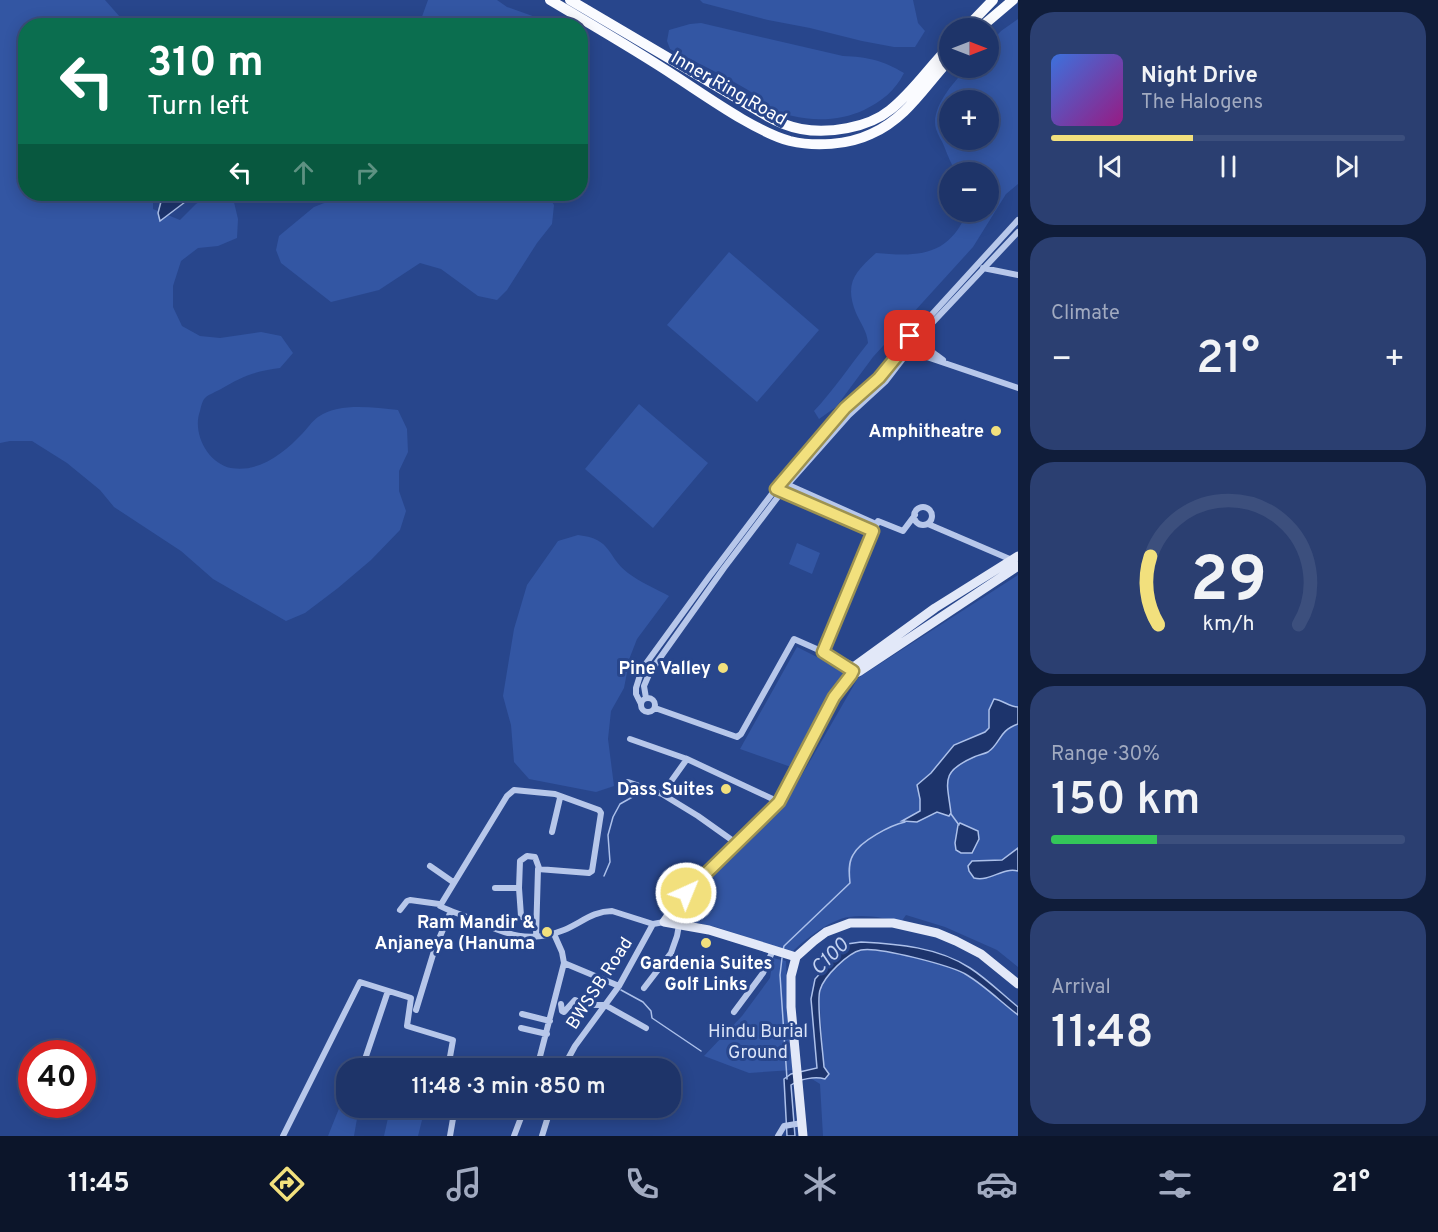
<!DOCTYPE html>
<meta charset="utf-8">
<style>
:root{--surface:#1e3469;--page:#2b3f71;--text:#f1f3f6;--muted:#a1aac0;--line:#3c4f7d;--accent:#f2e07d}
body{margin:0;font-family:Overpass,sans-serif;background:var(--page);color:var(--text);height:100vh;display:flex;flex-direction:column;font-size:22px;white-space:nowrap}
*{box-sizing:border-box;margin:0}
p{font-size:20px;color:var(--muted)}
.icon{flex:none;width:33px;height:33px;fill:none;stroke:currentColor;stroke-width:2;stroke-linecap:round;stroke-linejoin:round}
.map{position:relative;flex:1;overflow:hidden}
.drawer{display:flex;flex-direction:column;gap:12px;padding:12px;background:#101d3a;width:420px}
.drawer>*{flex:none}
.banner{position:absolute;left:18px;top:18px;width:570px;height:183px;border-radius:24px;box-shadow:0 3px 15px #0003,0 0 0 2px var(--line);background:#0b6e4f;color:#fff;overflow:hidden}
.needle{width:39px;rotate:90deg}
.buttons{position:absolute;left:939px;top:18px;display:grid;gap:12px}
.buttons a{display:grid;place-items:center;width:60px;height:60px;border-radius:50%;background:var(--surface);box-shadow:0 3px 15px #0003,0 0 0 2px var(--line);font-size:30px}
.speed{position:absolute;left:18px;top:1040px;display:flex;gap:12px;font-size:30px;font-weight:700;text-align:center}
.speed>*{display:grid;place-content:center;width:78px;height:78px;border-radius:50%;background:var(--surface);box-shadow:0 3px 15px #0003,0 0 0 2px var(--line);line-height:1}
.speed .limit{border:9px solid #d22;background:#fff;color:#111}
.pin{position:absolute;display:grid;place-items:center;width:51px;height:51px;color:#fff;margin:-26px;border-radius:12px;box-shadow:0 3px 9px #0006}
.me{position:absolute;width:66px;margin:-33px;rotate:44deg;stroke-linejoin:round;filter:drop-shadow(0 0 4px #0008)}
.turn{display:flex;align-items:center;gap:21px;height:126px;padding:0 30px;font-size:27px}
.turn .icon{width:78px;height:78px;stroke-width:2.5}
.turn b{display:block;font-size:42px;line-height:51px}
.lanes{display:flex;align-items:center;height:57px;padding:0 30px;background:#0003;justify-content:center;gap:30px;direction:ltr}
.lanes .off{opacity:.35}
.big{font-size:45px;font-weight:600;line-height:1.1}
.drawer .tile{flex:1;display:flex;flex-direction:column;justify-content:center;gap:9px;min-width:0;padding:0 21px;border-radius:24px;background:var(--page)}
.drawer .dial{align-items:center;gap:0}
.dial svg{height:156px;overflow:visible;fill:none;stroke:var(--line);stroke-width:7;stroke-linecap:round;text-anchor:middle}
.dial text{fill:var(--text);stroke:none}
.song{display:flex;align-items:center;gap:18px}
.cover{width:72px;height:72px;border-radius:9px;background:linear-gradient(135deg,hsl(220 70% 55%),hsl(310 70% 35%))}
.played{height:6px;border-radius:3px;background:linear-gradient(90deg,var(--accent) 40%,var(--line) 40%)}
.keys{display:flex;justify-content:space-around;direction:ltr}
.heat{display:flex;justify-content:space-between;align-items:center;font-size:33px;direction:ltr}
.charge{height:9px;border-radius:4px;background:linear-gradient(90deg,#34c759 30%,var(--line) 0)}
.trip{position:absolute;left:336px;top:1058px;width:345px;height:60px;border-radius:24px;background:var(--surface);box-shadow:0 3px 15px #0003,0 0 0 2px var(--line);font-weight:600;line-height:60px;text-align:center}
.dock{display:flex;height:96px;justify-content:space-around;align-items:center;background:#0c152a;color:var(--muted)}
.dock .icon{width:42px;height:42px}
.dock .active{color:var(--accent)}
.dock b{font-size:27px;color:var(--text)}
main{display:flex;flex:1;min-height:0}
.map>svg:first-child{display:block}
.green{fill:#3356a3;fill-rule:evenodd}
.water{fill:#1d346c;stroke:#acc0ea;stroke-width:1.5}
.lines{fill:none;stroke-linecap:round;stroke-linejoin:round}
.stream{stroke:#acc0ea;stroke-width:1.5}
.street{stroke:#b7c7ea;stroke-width:6}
.secondary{stroke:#e2e8f8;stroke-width:9}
.primary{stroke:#fafbff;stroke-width:10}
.route-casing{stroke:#9d9251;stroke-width:15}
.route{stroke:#f2e07d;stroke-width:10}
.poi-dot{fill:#f2e07d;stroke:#28468c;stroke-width:2}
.labels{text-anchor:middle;stroke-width:6;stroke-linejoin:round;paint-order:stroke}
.street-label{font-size:18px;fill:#fff;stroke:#28468c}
.poi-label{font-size:18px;font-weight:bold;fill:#fff;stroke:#28468c;text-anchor:end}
.park-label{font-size:18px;fill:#dbe4f8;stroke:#28468c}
.water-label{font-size:20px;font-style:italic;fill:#c3d2f1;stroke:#28468c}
</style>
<main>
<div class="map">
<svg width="1018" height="1136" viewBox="0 0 1018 1136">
<rect width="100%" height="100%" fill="#28468c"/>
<!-- green -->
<path class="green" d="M0,0H105L127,25L26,26V194H153V209L180,220L196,204L212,194L233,198L238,219L237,238L218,246L198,248L181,261L173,286V307L182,326L200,336L220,338L261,332L281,336L293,353L280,368C256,371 242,376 221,389C216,392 209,394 205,398C202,401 201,407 200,411C192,432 207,463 231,468C259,473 284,453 302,434C307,429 312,421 318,417C341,402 373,408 398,410L407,429L408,452L399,471V491L406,511L400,530L371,560L338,588L305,613L286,621L213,579L181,551L114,507L100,490L67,463L32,441H10L0,443Z
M428,0H497L507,7L541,19V25H419Z
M700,0H913L918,23L925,31L915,47H894L862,41L810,28L768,20L703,3Z
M1018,19V184L1006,194L973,247L873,357L836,407L819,419L814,411C834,390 850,365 868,343C867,331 861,324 856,313C844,283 855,272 876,253C919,257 949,256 967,212H988V172H956C951,164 948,156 944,146C942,141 938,135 936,129C930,108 954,82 967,68H988L989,44L1001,31ZM950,100H988V140H950Z
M701,23L843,56C868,57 882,60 904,73C895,91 882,101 864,110C834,124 794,122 766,105C760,101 755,94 748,90C723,75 696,62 670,49L667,41L669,30L690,24Z
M347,194L375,197L382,194H496C512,202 533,195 550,199L554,205L552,224L537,243L507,290L497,300L478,296L441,269L420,263L379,290L331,302L281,263L276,250L279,236L314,207Z
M729,252L819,330L757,402L667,325Z
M639,404L708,463L653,528L585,469Z
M578,535C613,539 606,556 628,573C640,582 656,589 669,596L637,639L630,657L624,688L611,711L608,739L614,786L596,792L529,779L514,762L511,725L503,696L514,629L527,585L558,541Z
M797,543L820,553L812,574L789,564Z
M1018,575V967L997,950L945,927L906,915L901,922C886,918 865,914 849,917C831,919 804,940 792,952L716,927L678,919L686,900L733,852L784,806L858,678Z
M797,647L849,673L828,695L791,767L740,749Z
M864,949C889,951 946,962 967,975C985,986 1001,1002 1018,1015V1136H823L820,1084L812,1079L820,1077L824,1067L819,992L823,981L852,953Z
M773,958L786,961L789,1039L793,1070L749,1073L704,1056L742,1016L770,978Z
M346,1091V1107H359L354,1136H328Z
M390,1109L423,1116L418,1136H384Z"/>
<!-- water -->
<path class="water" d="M163,194H189V199L160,221L158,213Z
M994,699C1003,700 1009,707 1018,707V724C998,731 1001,743 988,752C984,754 978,755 974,757C940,772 947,781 951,813L949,816L937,812L917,822L902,821L920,811V799L917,785L931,773L954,745L985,732L989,728V710Z
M960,823L978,831L979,839L972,853H961L956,850L955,843L958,825Z
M1018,848V871C1002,867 991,882 974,878L969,871L968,866L972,861L1002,860Z
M861,942C898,944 938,947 970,968C987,979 1002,994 1018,1007V1015C1001,1002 985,986 967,975C953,966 877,946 861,950C848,953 824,976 820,990C816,1002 823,1052 824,1067L829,1074L825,1079C815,1076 800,1079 791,1085L795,1136H787L784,1079L791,1074L817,1068L811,999L815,979L847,944Z"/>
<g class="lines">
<!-- stream -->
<path class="stream" d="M951,814L959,825
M604,876L610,862L608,835L613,817L620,804L636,795
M783,950L784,946L850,883C849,874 848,863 853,855C860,841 891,825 905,822
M782,958L780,975L787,1079
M621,990L643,1002L651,1011L652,1018L701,1051"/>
<!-- street -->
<path class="street" d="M983,268L1018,275
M906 344a9 9 0 1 1 18 0a9 9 0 1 1-18 0Z
M913,335L1018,220
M920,336L1018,232
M924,346L943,360
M915,353L1018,388
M784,483L876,524
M780,491L873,531
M914 516a9 9 0 1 1 18 0a9 9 0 1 1-18 0Z
M928,524L1012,560
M825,653L823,652L878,521L903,531L915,515
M641 705a7 7 0 1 1 14 0a7 7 0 1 1-14 0Z
M646,698L644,686L650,672L724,568L787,485L849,415L886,381L909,351
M641,704L636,694V688L642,669L709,577L793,466L845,408L879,378L906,345
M655,708L737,737L741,734L794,639L855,666
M630,739L687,759L779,802
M628,782L662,794L698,816L736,843
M662,794L687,759
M552,832L560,798
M430,866L453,882
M495,888H519
M400,910L407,901L410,900L439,904
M536,927L521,916L519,888L520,861L527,856L535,857L539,868
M536,937L538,869L589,873L592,871L601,813L599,810L555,794L514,790L507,796L440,906C449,911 460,914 470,918C504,933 527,945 564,930C581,923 593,911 612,911L653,924
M564,963L619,986
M644,988L671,953L677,936L679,925L688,905
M561,1004L562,1011L564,1012L575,1000L586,1005H605L646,1028
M416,1010L435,948L451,911
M734,1012L763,973L773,950
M522,1014L550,1021
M521,1028L547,1034
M362,1068L388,991
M537,1068L564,963L562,952L554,934
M563,1068L575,1046L619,986L653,924L664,922
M283,1136L360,982L411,998L407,1026L453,1040L448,1068
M450,1136L455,1107
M514,1136L525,1107
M542,1136L551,1107
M778,1136L784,1126L802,1123"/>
<!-- secondary -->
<path class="secondary" d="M851,675L855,666L935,608L1018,556
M796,957L709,930L664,922C687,888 719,859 749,831C758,822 770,813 779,802C804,770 823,687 860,671L1018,566
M803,1136L791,1007V976L796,957L814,941L826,932L850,923H893L937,933L956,941L981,954L1018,984"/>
<!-- primary -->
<path class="primary" d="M550,0C592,25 634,49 675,76C706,96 756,132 790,141C815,147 848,145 871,134C907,118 924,87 950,59
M570,0L767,116C778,122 789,127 801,129C828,134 868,128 890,110C913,92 929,67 950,46
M966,28L993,0
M980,28L1013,0"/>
</g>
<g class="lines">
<defs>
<path id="route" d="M686,893L779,802L834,697L851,675L853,671L823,652L873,531L776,489L845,408L879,378L906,345L910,336"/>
</defs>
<!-- route casing -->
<use href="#route" class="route-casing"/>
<!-- route -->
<use href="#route" class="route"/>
</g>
<!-- markers -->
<g class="poi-dot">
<circle cx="996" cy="431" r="6"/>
<circle cx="723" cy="668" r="6"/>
<circle cx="726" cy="789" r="6"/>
<circle cx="547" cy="932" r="6"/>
<circle cx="706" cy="943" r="6"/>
</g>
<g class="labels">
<!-- street labels -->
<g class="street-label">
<text transform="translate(729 88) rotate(30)" y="6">Inner Ring Road</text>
<text transform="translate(599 983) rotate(-57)" y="6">BWSSB Road</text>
</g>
<!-- poi labels -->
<g class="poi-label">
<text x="984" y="437">Amphitheatre</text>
<text x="711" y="674">Pine Valley</text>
<text x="714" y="795">Dass Suites</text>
<text x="535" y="928">Ram Mandir &amp;<tspan x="535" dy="21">Anjaneya (Hanuma</tspan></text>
<text x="706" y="969" text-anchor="middle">Gardenia Suites<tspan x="706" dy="21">Golf Links</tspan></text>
</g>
<!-- park labels -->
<g class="park-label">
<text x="758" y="1037">Hindu Burial<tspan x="758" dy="21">Ground</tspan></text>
</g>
<!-- water labels -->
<g class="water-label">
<text transform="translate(829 956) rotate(-44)" y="7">C100</text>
</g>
</g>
</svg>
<div class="buttons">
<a><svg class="needle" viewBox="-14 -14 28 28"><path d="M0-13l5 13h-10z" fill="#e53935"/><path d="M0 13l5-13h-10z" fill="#a1aac0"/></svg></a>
<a>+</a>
<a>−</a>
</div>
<div class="speed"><div class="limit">40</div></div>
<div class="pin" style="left:910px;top:336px;background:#d93025"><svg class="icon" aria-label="arrive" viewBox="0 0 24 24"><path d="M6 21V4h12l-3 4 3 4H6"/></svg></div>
<svg class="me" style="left:686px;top:893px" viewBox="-20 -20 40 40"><circle r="17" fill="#f2e07d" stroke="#fff" stroke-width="3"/><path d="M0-11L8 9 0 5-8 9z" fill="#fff"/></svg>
<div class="trip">11:48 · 3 min · 850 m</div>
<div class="banner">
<div class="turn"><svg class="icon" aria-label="left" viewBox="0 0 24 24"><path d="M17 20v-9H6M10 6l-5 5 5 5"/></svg><div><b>310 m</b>Turn left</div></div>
<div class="lanes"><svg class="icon" aria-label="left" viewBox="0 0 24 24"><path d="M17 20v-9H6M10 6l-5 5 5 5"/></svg><svg class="icon off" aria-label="ahead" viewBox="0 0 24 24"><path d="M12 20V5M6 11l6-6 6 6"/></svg><svg class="icon off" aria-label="right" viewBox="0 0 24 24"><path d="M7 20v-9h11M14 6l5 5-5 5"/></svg></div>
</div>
</div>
<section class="drawer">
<div class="tile">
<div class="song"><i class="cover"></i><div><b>Night Drive</b><p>The Halogens</p></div></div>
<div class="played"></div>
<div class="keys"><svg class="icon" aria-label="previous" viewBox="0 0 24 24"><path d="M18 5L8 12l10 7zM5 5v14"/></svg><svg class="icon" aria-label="pause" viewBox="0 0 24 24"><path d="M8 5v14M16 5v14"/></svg><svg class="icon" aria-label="next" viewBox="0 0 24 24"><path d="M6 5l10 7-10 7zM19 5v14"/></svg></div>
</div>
<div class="tile"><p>Climate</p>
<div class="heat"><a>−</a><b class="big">21°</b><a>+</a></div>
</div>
<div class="tile dial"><svg viewBox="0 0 100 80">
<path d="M14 69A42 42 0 1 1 86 69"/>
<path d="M14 69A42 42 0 0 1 10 34" stroke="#f2e07d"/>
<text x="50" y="56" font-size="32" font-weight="700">29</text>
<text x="50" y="72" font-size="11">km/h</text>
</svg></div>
<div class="tile"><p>Range · 30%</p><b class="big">150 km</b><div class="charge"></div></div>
<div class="tile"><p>Arrival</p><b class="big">11:48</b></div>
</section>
</main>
<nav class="dock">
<b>11:45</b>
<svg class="icon active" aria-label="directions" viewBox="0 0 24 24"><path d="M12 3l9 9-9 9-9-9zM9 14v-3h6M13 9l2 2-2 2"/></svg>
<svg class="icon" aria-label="music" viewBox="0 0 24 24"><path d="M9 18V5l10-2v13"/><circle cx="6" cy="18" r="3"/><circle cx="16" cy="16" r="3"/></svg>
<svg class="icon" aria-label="phone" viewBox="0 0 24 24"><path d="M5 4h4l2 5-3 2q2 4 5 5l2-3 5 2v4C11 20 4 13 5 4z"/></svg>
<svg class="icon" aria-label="climate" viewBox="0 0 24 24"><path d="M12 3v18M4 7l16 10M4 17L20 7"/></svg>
<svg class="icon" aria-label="car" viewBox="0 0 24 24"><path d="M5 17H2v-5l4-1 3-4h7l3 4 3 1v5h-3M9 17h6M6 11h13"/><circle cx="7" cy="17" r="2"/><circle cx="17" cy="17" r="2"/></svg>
<svg class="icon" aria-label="filters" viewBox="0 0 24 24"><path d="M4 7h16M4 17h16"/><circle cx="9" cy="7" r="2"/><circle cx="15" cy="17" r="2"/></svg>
<b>21°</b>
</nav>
